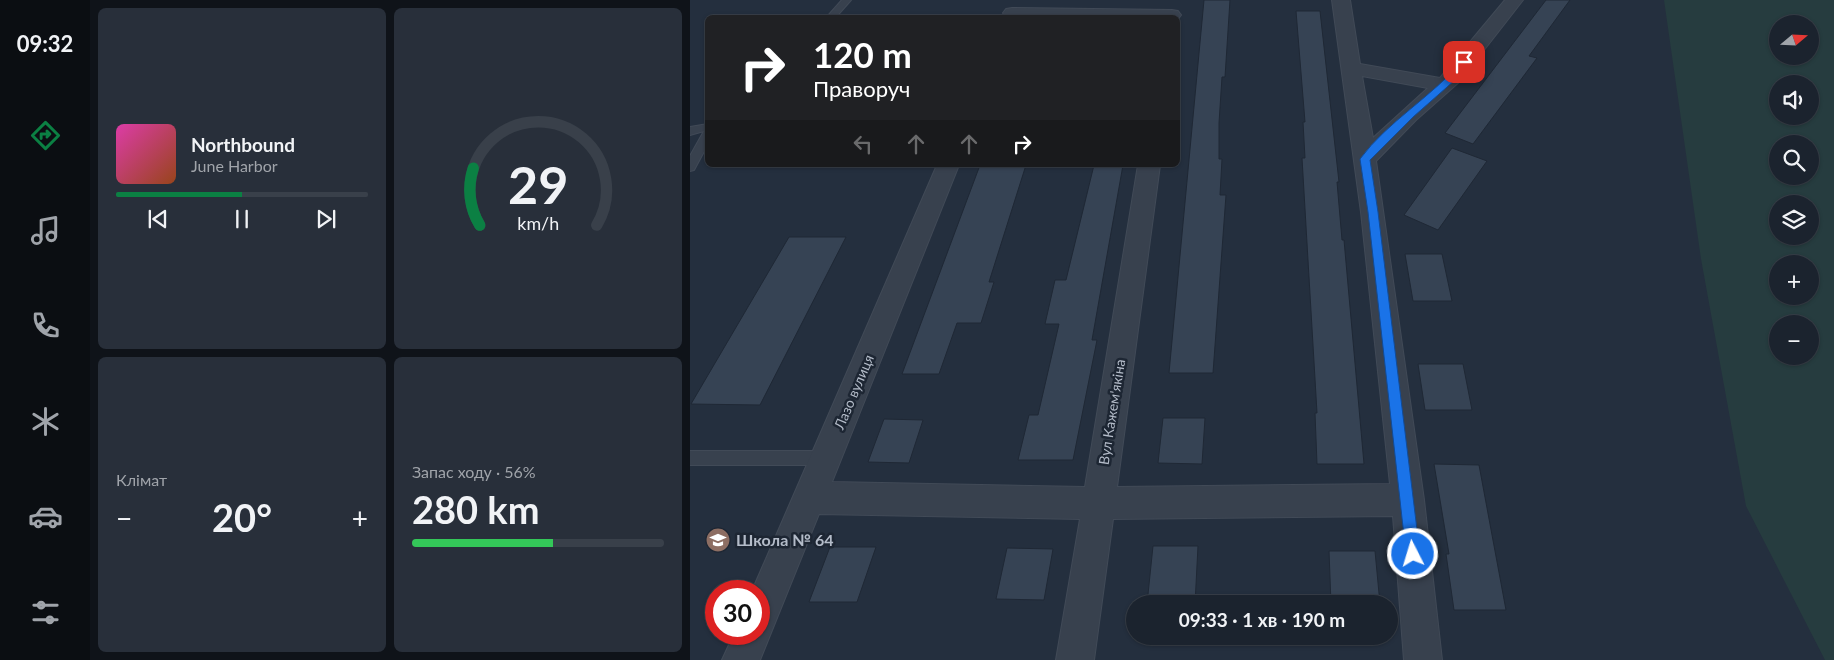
<!DOCTYPE html>
<html lang="uk">
<meta charset="utf-8">
<style>
:root{--surface:#1b232e;--page:#282f3a;--text:#f1f3f6;--muted:#a0a4aa;--line:#39404a;--accent:#0b8043}
body{margin:0;font-family:Lato,sans-serif;background:var(--page);color:var(--text);height:100vh;display:flex;flex-direction:column;font-size:19px;white-space:nowrap}
*{box-sizing:border-box;margin:0}
p{font-size:16px;color:var(--muted)}
.icon{flex:none;width:28px;height:28px;fill:none;stroke:currentColor;stroke-width:2;stroke-linecap:round;stroke-linejoin:round}
.map{position:relative;flex:1;overflow:hidden}
.side{display:flex;flex-direction:column;gap:8px;padding:8px;background:#0f1319;width:600px}
.side>*{flex:none}
.banner{position:absolute;left:15px;top:15px;width:475px;height:152px;border-radius:8px;box-shadow:0 1px 4px #0004,0 0 0 1px var(--line);background:#202124;color:#fff;overflow:hidden}
.needle{width:32px;rotate:71deg}
.tools{position:absolute;left:1079px;top:15px;display:grid;gap:10px}
.tools a{display:grid;place-items:center;width:50px;height:50px;border-radius:50%;background:var(--surface);box-shadow:0 1px 4px #0004,0 0 0 1px var(--line);font-size:25px}
.speed{position:absolute;left:15px;top:580px;display:flex;gap:10px;font-size:25px;font-weight:700;text-align:center}
.speed>*{display:grid;place-content:center;width:65px;height:65px;border-radius:50%;background:var(--surface);box-shadow:0 1px 4px #0004,0 0 0 1px var(--line);line-height:1}
.speed .limit{border:8px solid #d22;background:#fff;color:#111}
.pin{position:absolute;display:grid;place-items:center;width:42px;height:42px;color:#fff;margin:-21px;border-radius:10px;box-shadow:0 2px 8px #0006}
.me{position:absolute;width:55px;margin:-28px;rotate:355deg;stroke-linejoin:round;filter:drop-shadow(0 0 4px #0008)}
.turn{display:flex;align-items:center;gap:18px;height:105px;padding:0 25px;font-size:22px}
.turn .icon{width:65px;height:65px;stroke-width:2.5}
.turn b{display:block;font-size:35px;line-height:42px}
.lanes{display:flex;align-items:center;height:48px;padding:0 25px;background:#0003;justify-content:center;gap:25px;direction:ltr}
.lanes .off{opacity:.35}
.big{font-size:38px;font-weight:700;line-height:1.1}
.side .card{flex:1;display:flex;flex-direction:column;justify-content:center;gap:8px;min-width:0;padding:0 18px;border-radius:8px;background:var(--page)}
.side .dial{align-items:center;gap:0}
.dial svg{height:130px;overflow:visible;fill:none;stroke:var(--line);stroke-width:7;stroke-linecap:round;text-anchor:middle}
.dial text{fill:var(--text);stroke:none}
.song{display:flex;align-items:center;gap:15px}
.cover{width:60px;height:60px;border-radius:8px;background:linear-gradient(135deg,hsl(320 70% 55%),hsl(20 70% 35%))}
.played{height:5px;border-radius:2px;background:linear-gradient(90deg,var(--accent) 50%,var(--line) 50%)}
.keys{display:flex;justify-content:space-around;direction:ltr}
.heat{display:flex;justify-content:space-between;align-items:center;font-size:28px;direction:ltr}
.charge{height:8px;border-radius:4px;background:linear-gradient(90deg,#34c759 56%,var(--line) 0)}
.side .tiles{flex:1;display:grid;gap:8px;grid-template-columns:repeat(2,1fr)}
.trip{position:absolute;left:436px;top:595px;width:272px;height:50px;border-radius:25px;background:var(--surface);box-shadow:0 1px 4px #0004,0 0 0 1px var(--line);font-weight:700;line-height:50px;text-align:center}
main{display:flex;flex:1;min-height:0}
.dock{display:flex;flex-direction:column;width:90px;justify-content:space-around;align-items:center;background:#0b0e12;color:var(--muted)}
.dock .icon{width:35px;height:35px}
.dock .selected{color:var(--accent)}
.dock b{font-size:22px;color:var(--text)}
.map>svg:first-child{display:block}
.green{fill:#263c3f;fill-rule:evenodd}
.building{fill:#364354;stroke:#1f2835}
.lines{fill:none;stroke-linecap:round;stroke-linejoin:round}
.lane-casing{stroke:#414a57;stroke-width:2}
.street-casing{stroke:#414a57;stroke-width:2}
.lane{fill:#38414e;fill-rule:evenodd}
.street{fill:#38414e;fill-rule:evenodd}
.route{fill:#1a73e8;stroke:#114b97}
.labels{text-anchor:middle;stroke-width:5;stroke-linejoin:round;paint-order:stroke}
.street-label{font-size:14px;fill:#b4bcc9;stroke:#1d2633}
.near-poi-label{font-size:16px;font-weight:bold;fill:#b4bcc9;stroke:#1d2633;text-anchor:start}
</style>
<main>
<nav class="dock">
<b>09:32</b>
<svg class="icon selected" aria-label="directions" viewBox="0 0 24 24"><path d="M12 3l9 9-9 9-9-9zM9 14v-3h6M13 9l2 2-2 2"/></svg>
<svg class="icon" aria-label="music" viewBox="0 0 24 24"><path d="M9 18V5l10-2v13"/><circle cx="6" cy="18" r="3"/><circle cx="16" cy="16" r="3"/></svg>
<svg class="icon" aria-label="phone" viewBox="0 0 24 24"><path d="M5 4h4l2 5-3 2q2 4 5 5l2-3 5 2v4C11 20 4 13 5 4z"/></svg>
<svg class="icon" aria-label="climate" viewBox="0 0 24 24"><path d="M12 3v18M4 7l16 10M4 17L20 7"/></svg>
<svg class="icon" aria-label="car" viewBox="0 0 24 24"><path d="M5 17H2v-5l4-1 3-4h7l3 4 3 1v5h-3M9 17h6M6 11h13"/><circle cx="7" cy="17" r="2"/><circle cx="17" cy="17" r="2"/></svg>
<svg class="icon" aria-label="filters" viewBox="0 0 24 24"><path d="M4 7h16M4 17h16"/><circle cx="9" cy="7" r="2"/><circle cx="15" cy="17" r="2"/></svg>
</nav>
<section class="side">
<div class="tiles">
<div class="card">
<div class="song"><i class="cover"></i><div><b>Northbound</b><p>June Harbor</p></div></div>
<div class="played"></div>
<div class="keys"><svg class="icon" aria-label="previous" viewBox="0 0 24 24"><path d="M18 5L8 12l10 7zM5 5v14"/></svg><svg class="icon" aria-label="pause" viewBox="0 0 24 24"><path d="M8 5v14M16 5v14"/></svg><svg class="icon" aria-label="next" viewBox="0 0 24 24"><path d="M6 5l10 7-10 7zM19 5v14"/></svg></div>
</div>
<div class="card dial"><svg viewBox="0 0 100 80">
<path d="M14 69A42 42 0 1 1 86 69"/>
<path d="M14 69A42 42 0 0 1 10 34" stroke="#0b8043"/>
<text x="50" y="56" font-size="32" font-weight="700">29</text>
<text x="50" y="72" font-size="11">km/h</text>
</svg></div>
<div class="card"><p>Клімат</p>
<div class="heat"><a>−</a><b class="big">20°</b><a>+</a></div>
</div>
<div class="card"><p>Запас ходу · 56%</p><b class="big">280 km</b><div class="charge"></div></div>
</div>
</section>
<div class="map">
<svg width="1144" height="660" viewBox="0 0 1144 660">
<rect width="100%" height="100%" fill="#242f3e"/>
<!-- green -->
<path class="green" d="M974,0H1144V660H1135L1056,506L1011,259ZM1088,24H1120V56H1088ZM1088,84H1120V116H1088ZM1088,144H1120V176H1088ZM1088,204H1120V236H1088ZM1088,264H1120V296H1088ZM1088,324H1120V356H1088Z"/>
<!-- building -->
<path class="building" d="M514,0H540L535,77H532L529,123V159H532L530,195H536L523,373H479Z
M856,0H880L839,56L847,58L783,144L755,133Z
M606,11H630L649,182H647L652,240H654L674,464H627L625,413H627L612,158H615L613,122H615Z
M762,148L797,161L748,230L714,215Z
M290,165H336L299,282H304L291,323H267L249,374H212Z
M404,165H433L402,340H407L383,460H328L339,415H348L369,324H355L365,280H376Z
M99,237H156L70,405L1,404Z
M715,254H752L762,301H723Z
M728,364H773L782,410H735Z
M473,418H515L512,464L468,463Z
M194,419L233,420L219,463L178,462Z
M744,464L789,465L816,610H764L756,554H759Z
M463,546H508L505,604H457Z
M140,547H186L167,602H119Z
M317,548L363,549L354,600L306,599Z
M639,551H685L690,604H641Z"/>
<g class="lines">
<defs>
<path id="lane" d="M152,0H161L145,18H136Z
M18,124V144L4,170L0,171V156L14,131L0,135V127Z
M0,451H136L142,453L144,458L142,463L136,465H0Z"/>
<path id="street" d="M642,0H660L670,64L750,78L815,0H833L769,82L726,120L686,161L734,500L752,660H714L703,516L423,519L404,660H366L390,519L129,514L70,660H32L44,634H69V591H62L247,165H269L142,482L395,487L448,165H470L427,487L700,484L671,212ZM672,76L738,88L683,138Z
M322,8L482,10L488,11L491,15L488,19L316,17L313,13L316,9Z"/>
</defs>
<!-- lane casing -->
<use href="#lane" class="lane-casing"/>
<!-- street casing -->
<use href="#street" class="street-casing"/>
<!-- lane -->
<use href="#lane" class="lane"/>
<!-- street -->
<use href="#street" class="street"/>
</g>
<!-- route -->
<path class="route" d="M772,61L778,62L765,80L723,117L680,160L688,212L730,554L728,558L723,561L718,558L716,554L678,212L670,159C698,121 742,97 772,61Z"/>
<!-- icons -->
<defs>
<symbol id="school-disc" viewBox="-11 -11 22 22"><circle r="9.5" fill="#8d6e63" stroke="#1d2633"/><path d="M0-5L7-2L0 1L-7-2ZM-4 1L0 2.5L4 1V4Q0 6-4 4Z" fill="#fff"/></symbol>
</defs>
<g fill-rule="evenodd">
<use href="#school-disc" x="14" y="526" width="28" height="28"/>
</g>
<g class="labels">
<!-- street labels -->
<g class="street-label">
<text transform="translate(164 392) rotate(-67)" y="5">Лазо вулиця</text>
<text transform="translate(422 412) rotate(-81)" y="5">Вул Кажем'якіна</text>
</g>
<!-- near-poi labels -->
<g class="near-poi-label">
<text x="46" y="546">Школа № 64</text>
</g>
</g>
</svg>
<div class="tools">
<a><svg class="needle" viewBox="-14 -14 28 28"><path d="M0-13l5 13h-10z" fill="#e53935"/><path d="M0 13l5-13h-10z" fill="#a0a4aa"/></svg></a>
<a><svg class="icon" aria-label="sound" viewBox="0 0 24 24"><path d="M4 9h4l5-4v14l-5-4H4zM17 9q2 3 0 6"/></svg></a>
<a><svg class="icon" aria-label="search" viewBox="0 0 24 24"><circle cx="10" cy="10" r="6"/><path d="M15 15l6 6"/></svg></a>
<a><svg class="icon" aria-label="layers" viewBox="0 0 24 24"><path d="M12 4l9 5-9 5-9-5zM3 14l9 5 9-5"/></svg></a>
<a>+</a>
<a>−</a>
</div>
<div class="speed"><div class="limit">30</div></div>
<div class="pin" style="left:774px;top:62px;background:#d93025"><svg class="icon" aria-label="arrive" viewBox="0 0 24 24"><path d="M6 21V4h12l-3 4 3 4H6"/></svg></div>
<svg class="me" style="left:723px;top:554px" viewBox="-20 -20 40 40"><circle r="17" fill="#1a73e8" stroke="#fff" stroke-width="3"/><path d="M0-11L8 9 0 5-8 9z" fill="#fff"/></svg>
<div class="trip">09:33 · 1 хв · 190 m</div>
<div class="banner">
<div class="turn"><svg class="icon" aria-label="right" viewBox="0 0 24 24"><path d="M7 20v-9h11M14 6l5 5-5 5"/></svg><div><b>120 m</b>Праворуч</div></div>
<div class="lanes"><svg class="icon off" aria-label="left" viewBox="0 0 24 24"><path d="M17 20v-9H6M10 6l-5 5 5 5"/></svg><svg class="icon off" aria-label="ahead" viewBox="0 0 24 24"><path d="M12 20V5M6 11l6-6 6 6"/></svg><svg class="icon off" aria-label="ahead" viewBox="0 0 24 24"><path d="M12 20V5M6 11l6-6 6 6"/></svg><svg class="icon" aria-label="right" viewBox="0 0 24 24"><path d="M7 20v-9h11M14 6l5 5-5 5"/></svg></div>
</div>
</div>
</main>
